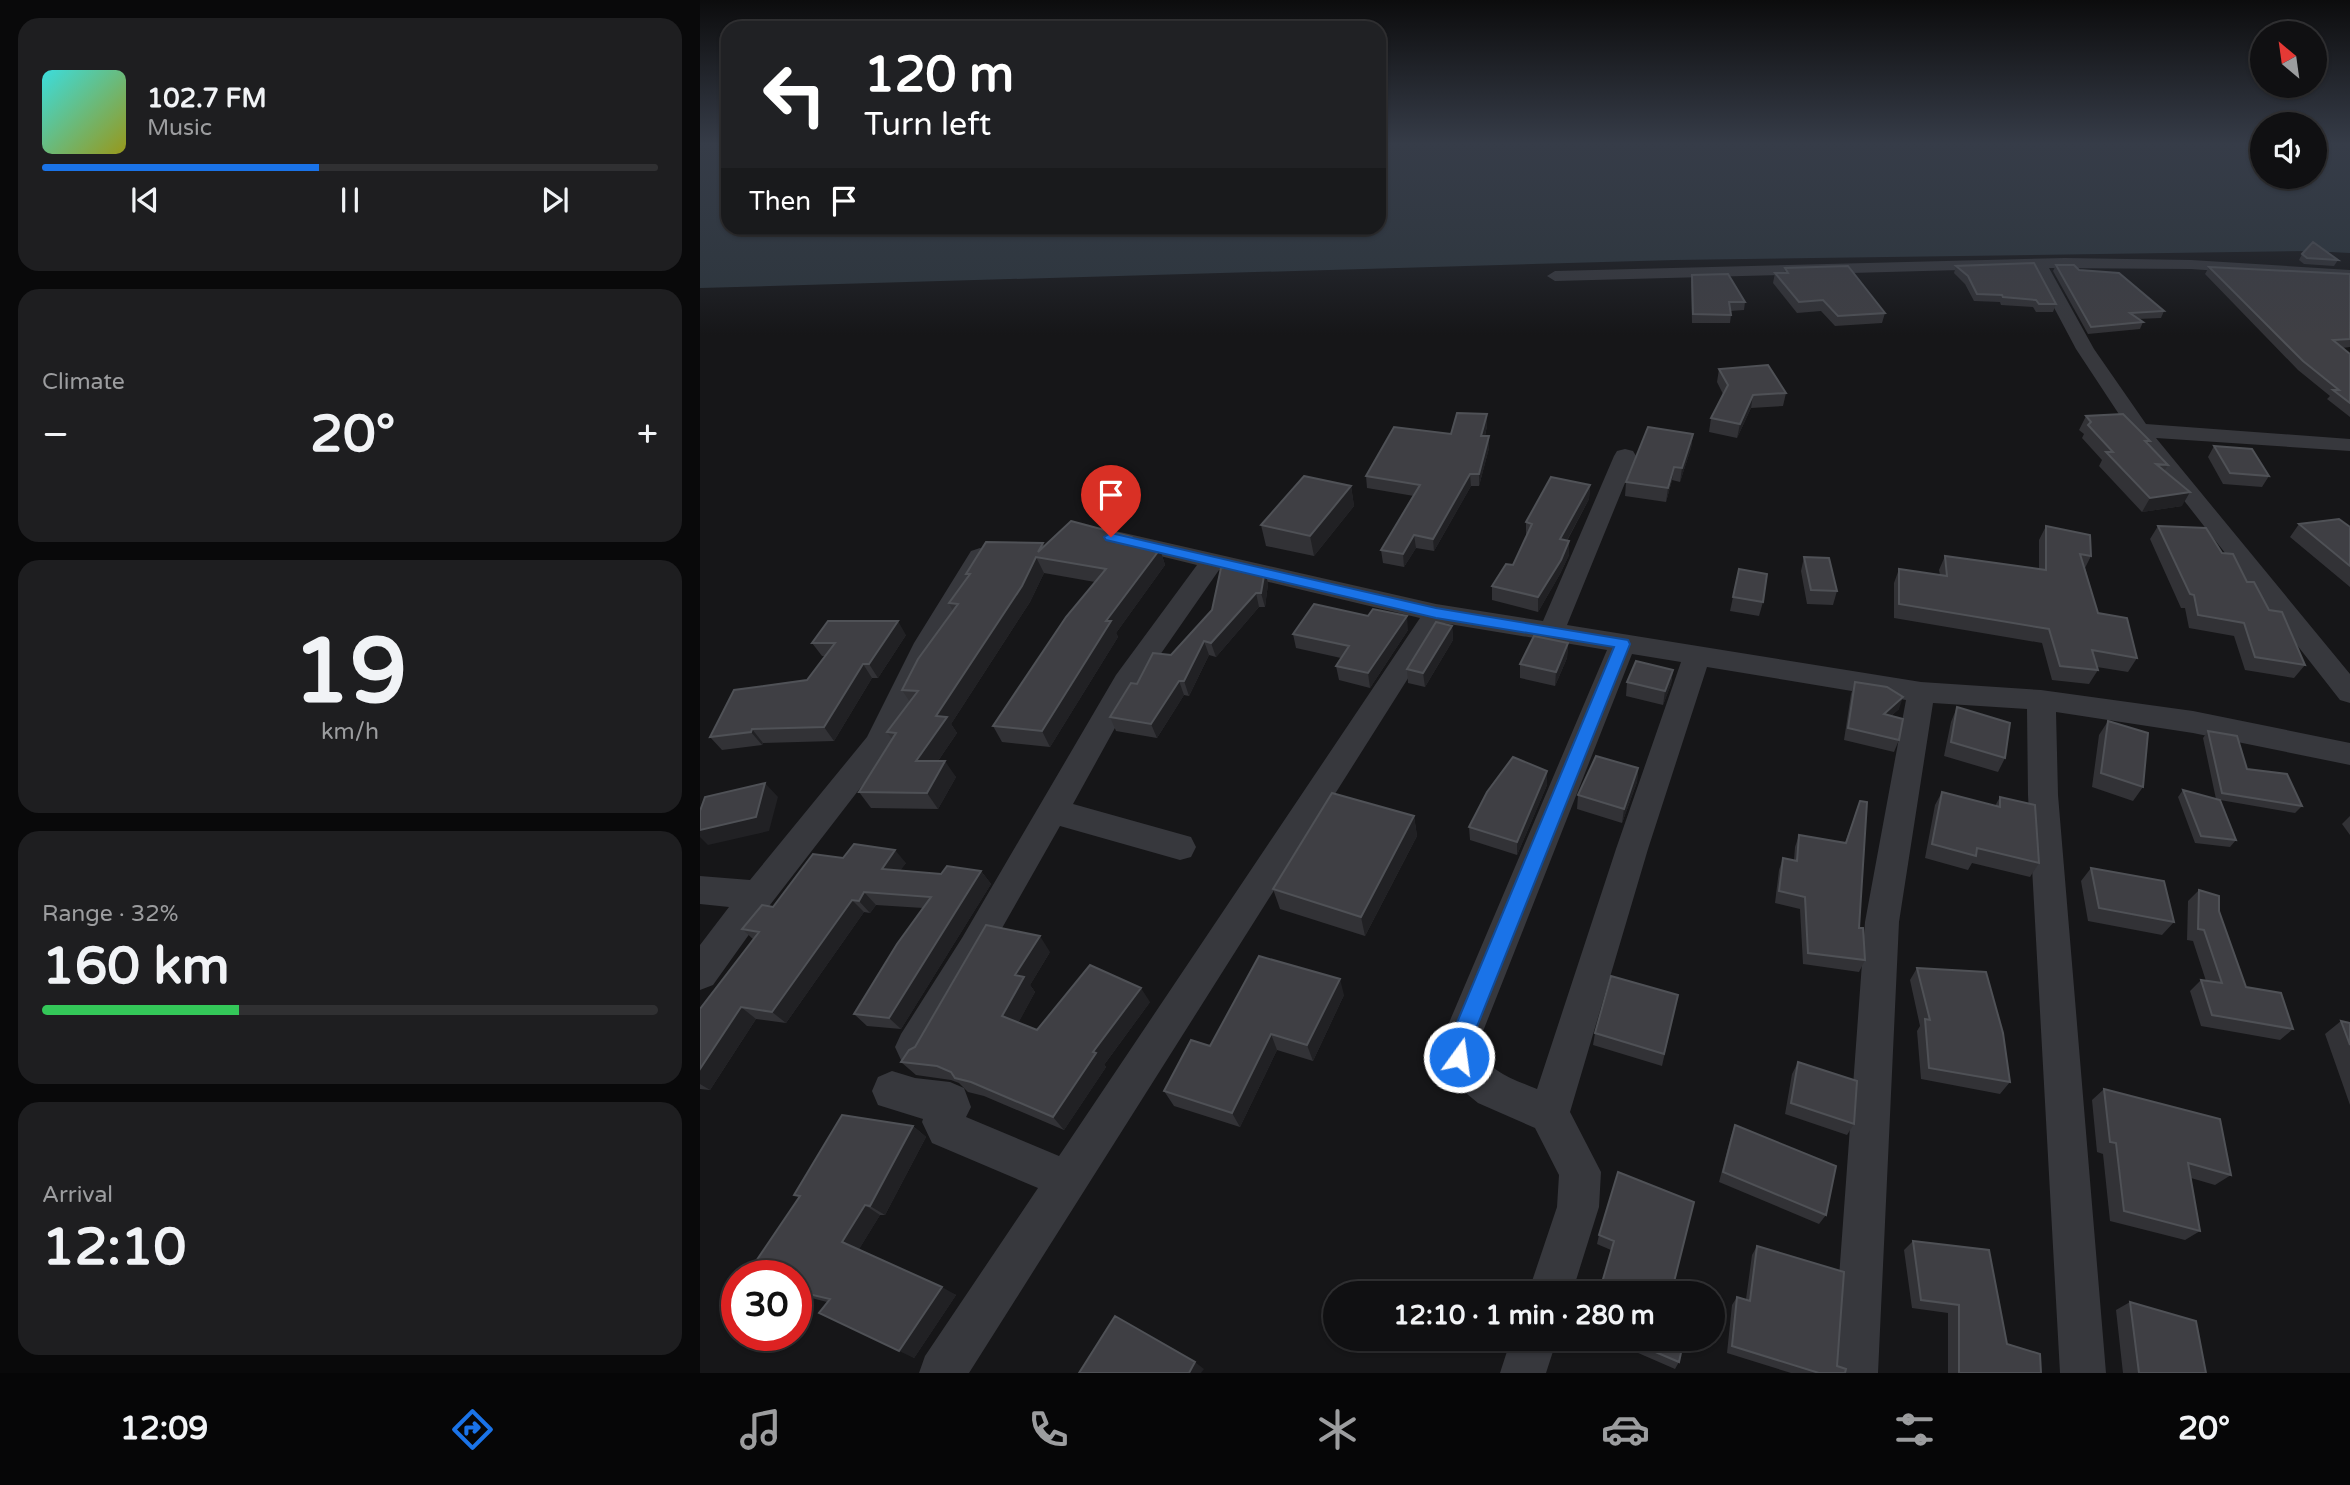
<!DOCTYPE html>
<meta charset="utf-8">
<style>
:root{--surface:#101012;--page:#1e1e20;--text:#f1f3f6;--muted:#9c9d9f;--line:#303032;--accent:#1a73e8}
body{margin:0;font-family:"Varela Round",sans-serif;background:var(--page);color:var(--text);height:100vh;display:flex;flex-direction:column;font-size:26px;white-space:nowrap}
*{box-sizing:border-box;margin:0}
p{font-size:23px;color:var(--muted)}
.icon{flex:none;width:38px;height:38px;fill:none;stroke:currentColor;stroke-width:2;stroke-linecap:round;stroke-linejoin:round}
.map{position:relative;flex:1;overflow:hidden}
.details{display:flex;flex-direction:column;gap:18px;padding:18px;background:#09090a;width:700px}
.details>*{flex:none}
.top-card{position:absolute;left:21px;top:21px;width:665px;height:214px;border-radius:21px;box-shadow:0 2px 5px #0004,0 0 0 2px var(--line);background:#202124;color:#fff;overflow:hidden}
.needle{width:46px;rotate:331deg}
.fabs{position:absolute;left:1550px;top:21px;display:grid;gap:14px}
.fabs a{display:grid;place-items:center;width:77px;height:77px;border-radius:50%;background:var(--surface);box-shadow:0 2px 5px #0004,0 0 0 2px var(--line);font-size:35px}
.speed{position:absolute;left:21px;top:1260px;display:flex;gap:14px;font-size:35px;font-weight:700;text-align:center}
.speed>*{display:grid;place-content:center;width:91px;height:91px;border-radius:50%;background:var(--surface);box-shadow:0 2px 5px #0004,0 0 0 2px var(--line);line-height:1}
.speed .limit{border:10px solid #d22;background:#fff;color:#111}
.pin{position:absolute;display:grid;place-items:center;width:60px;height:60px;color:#fff;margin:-72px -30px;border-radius:50% 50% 50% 0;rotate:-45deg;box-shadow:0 0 7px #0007}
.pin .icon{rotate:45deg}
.me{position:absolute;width:77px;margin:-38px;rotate:14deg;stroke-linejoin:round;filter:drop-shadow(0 0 5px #0008)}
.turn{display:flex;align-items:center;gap:24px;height:147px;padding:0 28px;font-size:32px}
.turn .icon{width:91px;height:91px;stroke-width:2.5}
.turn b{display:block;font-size:49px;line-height:60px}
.then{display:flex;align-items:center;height:66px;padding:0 28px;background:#0003;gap:14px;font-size:26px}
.big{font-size:52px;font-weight:700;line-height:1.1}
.details .card{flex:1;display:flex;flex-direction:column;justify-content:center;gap:10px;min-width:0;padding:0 24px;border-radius:21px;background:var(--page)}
.details .dial{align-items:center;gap:0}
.dial b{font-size:91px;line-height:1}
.song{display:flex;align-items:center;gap:21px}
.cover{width:84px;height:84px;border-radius:10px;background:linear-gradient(135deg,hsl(180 70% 55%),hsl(60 70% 35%))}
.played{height:7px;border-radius:4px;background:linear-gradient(90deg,var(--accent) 45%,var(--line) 45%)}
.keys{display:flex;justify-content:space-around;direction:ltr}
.heat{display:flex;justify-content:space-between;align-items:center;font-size:38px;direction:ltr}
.charge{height:10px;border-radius:5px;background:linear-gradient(90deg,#34c759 32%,var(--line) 0)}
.trip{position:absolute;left:623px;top:1281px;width:402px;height:70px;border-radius:35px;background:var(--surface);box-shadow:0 2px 5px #0004,0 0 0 2px var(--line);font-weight:700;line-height:70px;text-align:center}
.tab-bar{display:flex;height:112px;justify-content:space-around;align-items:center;background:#060607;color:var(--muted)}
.tab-bar .icon{width:49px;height:49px}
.tab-bar .current{color:var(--accent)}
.tab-bar b{font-size:32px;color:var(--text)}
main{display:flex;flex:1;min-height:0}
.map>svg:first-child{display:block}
.water{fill:#2c353c}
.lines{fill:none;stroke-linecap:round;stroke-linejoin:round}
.minor{fill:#37383d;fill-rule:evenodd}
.wall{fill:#323236}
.shaded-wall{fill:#212124}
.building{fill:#3f3f44;stroke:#4f5156;stroke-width:2}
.route{fill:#1a73e8;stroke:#114b97;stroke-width:2}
</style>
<main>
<section class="details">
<div class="card">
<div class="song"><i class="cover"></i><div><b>102.7 FM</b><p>Music</p></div></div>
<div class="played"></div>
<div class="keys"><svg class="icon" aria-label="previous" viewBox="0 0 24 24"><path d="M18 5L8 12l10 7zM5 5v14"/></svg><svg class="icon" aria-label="pause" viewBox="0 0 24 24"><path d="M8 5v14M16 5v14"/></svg><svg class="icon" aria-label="next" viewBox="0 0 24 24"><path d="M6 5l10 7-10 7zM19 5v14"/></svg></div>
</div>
<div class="card"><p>Climate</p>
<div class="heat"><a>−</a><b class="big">20°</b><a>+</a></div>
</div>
<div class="card dial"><b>19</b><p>km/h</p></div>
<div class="card"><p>Range · 32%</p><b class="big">160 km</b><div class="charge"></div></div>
<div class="card"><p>Arrival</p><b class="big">12:10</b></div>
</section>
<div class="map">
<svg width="1650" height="1373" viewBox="0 0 1650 1373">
<rect width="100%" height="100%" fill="#161618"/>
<!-- water -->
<path class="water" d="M679,143H1563V177H1615V143H1650V253L1611,251L975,260L0,288V145L28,144V228H679Z"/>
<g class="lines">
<!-- minor -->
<path class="minor" d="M1365,258L1491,260L1650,270V280L1491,269L1349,268L1394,349L1446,424L1650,439V451L1456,438L1650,674V703L1640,700L1432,434L1376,349L1333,268L855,281L847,276L855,271Z
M925,449L933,451L936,456L867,625L1221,682L1341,690L1493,711L1650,743V765L1493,733L1356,712L1358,795L1406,1373H1360L1328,795L1327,709L1233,703L1199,922L1178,1373H1132L1165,922L1206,700L1007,667L948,849L870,1112L901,1172L899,1207L872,1293H828L857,1207L859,1175L835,1128L778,1103L755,1084L742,1059L740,1044L907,650L743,623L269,1373H219L225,1356L338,1188L232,1143L222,1122L223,1119L178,1105L172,1091L178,1077L192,1071L215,1078L250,1082L264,1088L271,1107L266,1117L359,1156L720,618L519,570L437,688L373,804L491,837L496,847L491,857L480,860L360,826L227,1060L214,1065L201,1060L195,1047L201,1034L262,938L416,675L497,565L403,542L399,537L403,532L411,530L736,604L843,621L914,456L917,451ZM932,654L981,662L916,849L837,1089C815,1080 783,1070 778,1044Z
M280,548L289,551L292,556L240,643L188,752L70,905L13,985L0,990V945L29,907L0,904V876L50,880L167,737L214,643L271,551Z
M811,1339H857L846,1373H800Z"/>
</g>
<!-- wall -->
<path class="wall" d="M1602,254L1638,260L1634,266L1604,264L1599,260Z
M1356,265L1379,270L1464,311L1461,318L1438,319L1443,322L1440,329L1388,334L1353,271Z
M1256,266L1356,304L1353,312H1336L1333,307L1301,305L1300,302L1274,301L1265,284L1254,273Z
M1509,267L1650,274V347L1642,348L1650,354V417L1627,399L1630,396L1598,370L1505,274Z
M1085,268L1185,313L1182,323L1135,326L1121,311L1097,313L1073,283L1075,273H1084Z
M992,275L1045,302L1044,310L1030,311L1031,315L1030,323H992L991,283Z
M1019,369L1086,393L1083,406L1051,408L1037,438L1009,432L1011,418L1023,394L1017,382Z
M787,414V426L785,436H789V448L779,486H771L734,551L716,548L704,567L683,563L681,550L714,496L667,488L666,476L751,434Z
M1386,416L1450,441L1448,444L1468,465L1464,471L1482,506L1442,512L1399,466L1402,460L1382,438L1384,434L1379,430Z
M993,434L991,448L980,482L972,480L966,502L925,496L926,482Z
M1514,446L1569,476L1562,487L1523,484L1508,457Z
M890,485L889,499L867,541L869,555L860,574L838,612L792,600V586L813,565L826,536V522Z
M651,486L654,506L614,556L566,546L561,525Z
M1599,524L1650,527V587L1590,537Z
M1346,526L1391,556L1385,568L1398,613L1437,658L1428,672L1397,667L1398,670L1389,684L1352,680L1342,643L1194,618V583L1199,569L1240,575L1239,570L1245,556L1339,569V540Z
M1458,526L1522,553L1547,582L1569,610L1605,665L1594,678L1545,670L1534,636L1489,628L1485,608H1481L1450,539Z
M343,543L344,547L434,546L460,549L465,565L416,633L418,637L350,747L302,742L293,726L395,582L344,573L330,602L251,724L257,733L238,761L256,777L238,809L171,808L159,792L192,739L187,732L210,702L202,690L253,611L249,603L268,577L266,574Z
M1104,557L1137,591L1133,605L1107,604L1101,571Z
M1039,569L1063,602L1059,616L1030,611Z
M565,570L568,584L565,607H559L516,657L509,655L489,696L484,695L457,738L416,731L410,717L437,684L471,655L512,610Z
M752,626L753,640L725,687L708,683L707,669Z
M708,630L670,688L639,680L636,666L641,658L596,648L593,634Z
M206,635L178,678H172L134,741L63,743L62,745L22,750L10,737L107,680L125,656H122L112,643Z
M868,643L867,658L855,686L820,678V664Z
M973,670L971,684L963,705L926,696L927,682Z
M1155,682L1199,709L1191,716L1199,740L1194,752L1144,740L1151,694Z
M1257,707L1305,758L1298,772L1244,756L1251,722Z
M1408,721L1443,787L1433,801L1392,787L1399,735Z
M1508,731L1547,769L1602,806L1595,813L1520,800L1536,840L1530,847L1495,843L1478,797L1483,790L1516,799L1503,738Z
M938,768L937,782L922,823L877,809L878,795Z
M847,771V785L817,855L770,840L769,827Z
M1242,792L1295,806L1300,797L1339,863L1330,877L1272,863L1268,870L1225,858L1235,805Z
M1160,801L1159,928L1165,960L1159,972L1103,964L1100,909L1075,903L1079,870L1083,858L1094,860L1095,847L1099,835L1145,843Z
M714,816L717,836L665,936L580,909L573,889Z
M1650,816V835L1642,824Z
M143,858L206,863L200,870L241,874L281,871L291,884L201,1029L167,1026L154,1014L223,908L176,905L170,913L164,912L86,1023L56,1019L10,1090L0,1089V1009L54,940L42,929Z
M1391,868L1474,922L1462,935L1388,921L1381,881Z
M1499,890L1519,911L1546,987L1593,1029L1580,1040L1501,1026L1490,991L1501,980L1506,981L1493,941L1487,940L1488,901Z
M350,952L330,985L335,992L318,1023L337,1030L450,1002L404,1065L406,1067L364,1130L284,1096L268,1092L259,1083L251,1080L216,1075L201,1062L215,1047Z
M1217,968L1310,1082L1300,1094L1221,1079L1217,1031L1220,1026L1210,980Z
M644,995L613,1061L577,1050L540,1127L474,1106L464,1091L510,1046Z
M978,995L962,1066L893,1045L895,1033Z
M1641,1021L1650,1023V1105L1625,1034Z
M1098,1062L1154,1124L1147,1135L1085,1114L1092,1074Z
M1404,1089L1531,1175L1515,1185L1491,1178L1500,1231L1485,1240L1410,1221L1403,1154L1397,1152L1392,1100Z
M1035,1125L1126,1215L1119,1224L1019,1182L1031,1136Z
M213,1126L226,1137L185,1215H180L159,1249L256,1295L214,1358L127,1302L96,1294L99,1197L94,1195Z
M918,1172L974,1282L995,1293L911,1250L897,1244L899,1235Z
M1213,1241L1307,1344L1341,1373H1248V1313L1212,1308L1204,1250Z
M1057,1246L1137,1366L1145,1373H1091L1027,1353L1032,1305L1037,1297L1046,1299L1052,1255Z
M1430,1302L1506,1373H1423L1416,1310Z
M906,1339H984L979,1362L975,1369Z"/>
<!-- shaded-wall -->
<path class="shaded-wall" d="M1053,395L1051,408L1037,438L1040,424Z
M787,414V426L782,448L781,436Z
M993,434L991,448L980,482L982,468Z
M789,436V448L779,486V474Z
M974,467L972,480L966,502L968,488Z
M770,474L771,486L734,551L733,539Z
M890,485L889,499L860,553V539Z
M651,486L654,506L614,556L610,536Z
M1490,492L1482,506L1442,512L1450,498Z
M714,535L716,548L704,567L703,554Z
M431,537L436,553L424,544Z
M869,541V555L860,574L838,612V597Z
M460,549L465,565L416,633L418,637L350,747L342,731L406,621Z
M336,557L344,573L330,602L251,724L257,733L227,777L216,761L236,716Z
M565,570L568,584L565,607L561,593Z
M556,593L559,607L516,657L511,643Z
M707,616L708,630L670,688L668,673Z
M198,621L206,635L178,678L169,664Z
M752,626L753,640L725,687L723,673Z
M504,641L509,655L489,696L484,681Z
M868,643L867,658L855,686L856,672Z
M163,664L172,678L134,741L124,727Z
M973,670L971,684L963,705L965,691Z
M479,681L484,695L457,738L451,724Z
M1203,697L1199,709L1179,726L1184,714Z
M52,729L63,743L62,745L51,732Z
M245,761L256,777L238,809L227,793Z
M938,768L937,782L922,823L924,809Z
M847,771V785L817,855V842Z
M65,783L78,797L69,831L8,845L0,837V830Z
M714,816L717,836L665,936L661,917Z
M195,850L206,863L192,882L182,869Z
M281,871L291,884L201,1029L189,1018Z
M164,892L176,905L170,913L159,901Z
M152,900L164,912L86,1023L72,1012Z
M340,936L350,952L330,985L335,992L314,1031L302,1016L315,975Z
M640,979L644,995L613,1061L607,1045Z
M441,988L450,1002L404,1065L406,1067L364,1130L353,1117L393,1052Z
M41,1007L56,1019L10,1090L0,1084V1069Z
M571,1034L577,1050L540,1127L532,1113Z
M213,1126L226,1137L185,1215L170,1206Z
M165,1205L180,1215L158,1251L142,1242Z
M242,1287L256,1295L214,1358L199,1351Z
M495,1362L504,1369L501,1373H489Z"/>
<!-- building -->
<path class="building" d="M1613,242L1638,260L1607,258L1602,254Z
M1334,263L1356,304H1339L1336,300L1303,297L1302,295L1277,294L1268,276L1256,266Z
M1356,265H1374L1379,270L1419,273L1464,311L1430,313L1443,322L1391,327Z
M1148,266L1185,313L1138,316L1123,300L1099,302L1075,273H1088L1085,268Z
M1509,267L1650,274V339L1633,340L1650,354V403L1633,390H1639L1603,361Z
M1028,274L1045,302H1029L1031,315L993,314L992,275Z
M1068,365L1086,393L1053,395L1040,424L1011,418L1028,385L1019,369Z
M757,413L787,414L781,436H789L779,474H770L733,539L714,535L703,554L681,550L720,485L666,476L694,427L751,434Z
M1423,414L1450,441H1445L1468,465L1456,464L1490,492L1450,498L1406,452H1413L1388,425L1391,422L1386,416Z
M948,427L993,434L982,468L974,467L968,488L926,482Z
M1514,446L1552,449L1569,476L1530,473Z
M604,476L651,486L610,536L561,525Z
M851,477L890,485L860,539L869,541L861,560L838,597L792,586L806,564L813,565L832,524L826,522Z
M1639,519L1650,527V566L1599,524Z
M371,521L431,537L424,544L460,549L406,621H411L342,731L293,726L366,617L406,569L336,557L322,586L236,716L247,717L216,761H245L227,793L159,792L196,733L187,732L218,691L202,690L218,659L258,604L249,603L270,574H266L286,542L343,543L338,552Z
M1346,526L1390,535L1391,556L1380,554L1398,613L1427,618L1437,658L1392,650L1398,670L1360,666L1349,629L1199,604V569L1247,576L1245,556L1346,570Z
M1458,526L1506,528L1522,553L1533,554L1547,582H1554L1569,610L1582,612L1605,665L1555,657L1544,623L1498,615L1494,595L1490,594Z
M1104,557L1129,558L1137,591L1111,590Z
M548,567L565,570L561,593H556L511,643L504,641L484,681H479L451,724L410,717L431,683L437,684L453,653L471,655L512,610L521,568Z
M1039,569L1067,574L1063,602L1033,597Z
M614,604L668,616L673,609L707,616L668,673L636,666L649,646L593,634Z
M128,621H198L169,664H163L124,727L52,729L51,732L10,737L34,690L107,680L135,643H112Z
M736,622L752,626L723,673L707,669Z
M834,636L868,643L856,672L820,664Z
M936,661L973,670L965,691L927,682Z
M1155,682L1187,687L1203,697L1184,714L1203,719L1199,740L1148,728Z
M1257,707L1310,723L1305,758L1251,742Z
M1408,721L1448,733L1443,787L1401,773Z
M1508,731L1537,736L1547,769L1587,774L1602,806L1522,793Z
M896,756L938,768L924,809L878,795Z
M813,757L847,771L817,842L769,827L787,792Z
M65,783L56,817L0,830V811L5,797Z
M1483,790L1520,800L1536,840L1501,836Z
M1242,792L1300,807V797L1335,805L1339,863L1277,848L1276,856L1232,844Z
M632,793L714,816L661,917L573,889Z
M1160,801L1167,802L1159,928H1163L1165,960L1108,953L1105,897L1079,891L1083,858L1097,861L1099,835L1146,843Z
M154,844L195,850L182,869L241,874L247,866L281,871L189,1018L154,1014L197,944L231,897L164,892L159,901L152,900L72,1012L41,1007L0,1069V1009L59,932L42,929L62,905L73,907L113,854L143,858Z
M1391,868L1464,881L1474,922L1399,908Z
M1499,890L1519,896V911L1546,987L1581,993L1593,1029L1512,1015L1501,980L1522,983L1504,930L1498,929Z
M286,925L340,936L315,975L324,977L302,1016L337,1030L390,965L441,988L393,1052L396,1053L353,1117L271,1082L255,1078L251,1072L237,1066L201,1062L209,1050L215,1047Z
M559,956L640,979L607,1045L571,1034L532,1113L464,1091L491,1040L510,1046Z
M1217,968L1286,972L1303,1033L1310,1082L1229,1068L1225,1019L1230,1020Z
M911,976L978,995L964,1054L895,1033Z
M1641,1021L1650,1023V1045Z
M1098,1062L1157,1081L1154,1124L1091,1103Z
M1404,1089L1520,1119L1531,1175L1488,1163L1500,1231L1424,1211L1416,1143L1410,1142Z
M142,1115L213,1126L170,1206L165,1205L142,1242L242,1287L199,1351L119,1313L130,1299L96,1291V1276H46L100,1196L94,1195Z
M1035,1125L1136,1166L1126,1215L1023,1172Z
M918,1172L994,1202L974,1282L995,1291V1293H899L914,1241L899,1235Z
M1213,1241L1289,1250L1307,1344L1340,1354L1341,1373H1259V1305L1221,1300Z
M1057,1246L1144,1272L1137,1366L1146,1369L1145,1373H1119L1032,1346L1037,1297L1050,1301Z
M1430,1302L1496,1321L1506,1373H1439Z
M415,1316L495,1362L489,1373H379Z
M925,1339H984L979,1362Z"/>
<!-- sky -->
<linearGradient id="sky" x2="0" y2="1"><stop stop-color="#0c0c0d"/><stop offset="0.43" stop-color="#363c48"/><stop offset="1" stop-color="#363c48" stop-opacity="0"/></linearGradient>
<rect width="1650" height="335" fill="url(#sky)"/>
<!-- route -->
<path class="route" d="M411,533L736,608L928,640L930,644L770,1044L766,1065L759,1068L751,1065L748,1044L914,647L736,618L406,540L404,537Z"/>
</svg>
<div class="fabs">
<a><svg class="needle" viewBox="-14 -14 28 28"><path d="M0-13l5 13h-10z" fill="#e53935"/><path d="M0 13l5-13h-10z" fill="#9c9d9f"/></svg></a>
<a><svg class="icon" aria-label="sound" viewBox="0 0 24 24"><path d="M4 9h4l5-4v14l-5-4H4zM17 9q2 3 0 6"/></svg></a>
</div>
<div class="speed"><div class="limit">30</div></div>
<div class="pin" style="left:411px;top:537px;background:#d93025"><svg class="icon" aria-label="arrive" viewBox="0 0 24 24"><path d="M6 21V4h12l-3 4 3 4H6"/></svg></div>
<svg class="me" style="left:759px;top:1057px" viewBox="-20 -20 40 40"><circle r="17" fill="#1a73e8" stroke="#fff" stroke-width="3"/><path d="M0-11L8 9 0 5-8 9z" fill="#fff"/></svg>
<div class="trip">12:10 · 1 min · 280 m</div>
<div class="top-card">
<div class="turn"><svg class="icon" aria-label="left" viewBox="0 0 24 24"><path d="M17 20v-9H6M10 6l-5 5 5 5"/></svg><div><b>120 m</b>Turn left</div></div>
<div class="then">Then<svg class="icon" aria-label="arrive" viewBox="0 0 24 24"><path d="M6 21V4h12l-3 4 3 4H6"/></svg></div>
</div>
</div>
</main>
<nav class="tab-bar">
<b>12:09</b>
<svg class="icon current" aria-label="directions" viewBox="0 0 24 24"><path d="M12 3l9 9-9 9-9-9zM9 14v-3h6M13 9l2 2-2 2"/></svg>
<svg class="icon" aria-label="music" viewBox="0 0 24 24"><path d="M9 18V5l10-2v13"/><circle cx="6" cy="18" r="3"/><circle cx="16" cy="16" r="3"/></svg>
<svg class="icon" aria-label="phone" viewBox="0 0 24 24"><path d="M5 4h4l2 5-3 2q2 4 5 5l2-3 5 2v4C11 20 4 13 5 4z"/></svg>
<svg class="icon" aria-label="climate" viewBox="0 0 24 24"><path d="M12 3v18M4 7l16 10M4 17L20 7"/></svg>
<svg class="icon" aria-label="car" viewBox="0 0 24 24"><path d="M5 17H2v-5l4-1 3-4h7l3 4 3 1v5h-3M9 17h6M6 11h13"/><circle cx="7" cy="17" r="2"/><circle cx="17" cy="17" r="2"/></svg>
<svg class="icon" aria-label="filters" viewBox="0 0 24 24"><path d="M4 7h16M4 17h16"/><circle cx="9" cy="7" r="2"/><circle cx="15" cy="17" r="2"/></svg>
<b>20°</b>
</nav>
